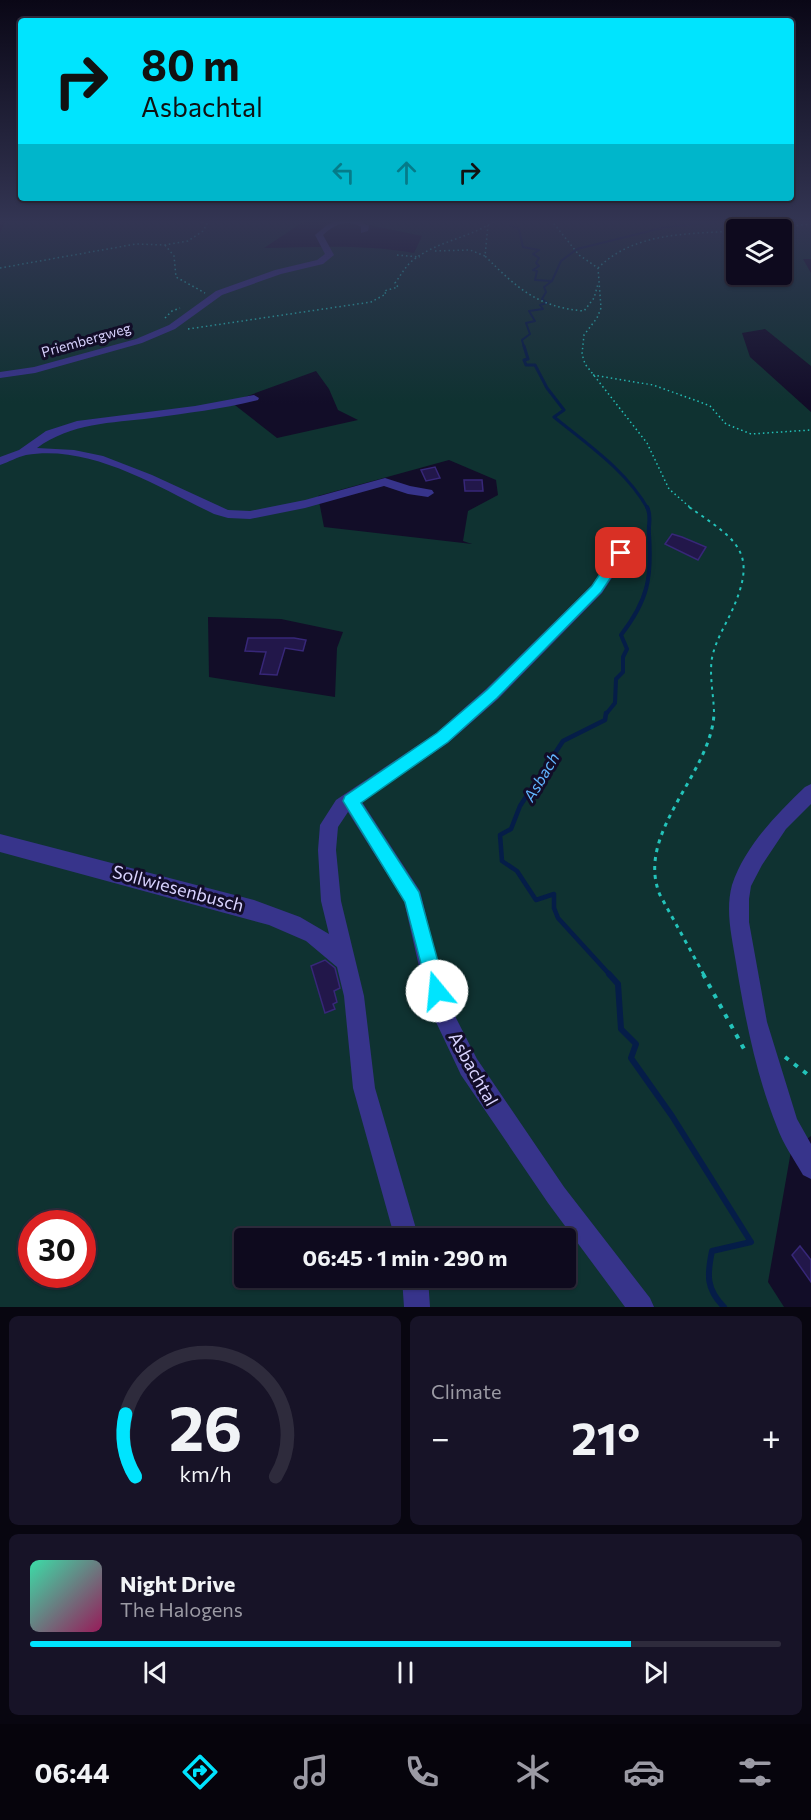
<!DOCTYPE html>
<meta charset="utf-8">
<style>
:root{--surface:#0e0a1e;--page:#171327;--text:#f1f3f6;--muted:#9b9aa4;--line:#2e2b3c;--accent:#00e4fe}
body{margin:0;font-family:Commissioner,sans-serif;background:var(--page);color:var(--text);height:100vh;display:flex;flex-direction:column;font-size:22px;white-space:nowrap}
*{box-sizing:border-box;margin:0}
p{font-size:20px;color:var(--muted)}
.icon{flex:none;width:33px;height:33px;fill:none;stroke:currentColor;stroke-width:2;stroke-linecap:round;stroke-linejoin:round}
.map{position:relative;height:1307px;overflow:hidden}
.side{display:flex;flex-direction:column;gap:9px;padding:9px;background:#080610;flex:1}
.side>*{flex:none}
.hud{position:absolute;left:18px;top:18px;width:776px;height:183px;border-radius:6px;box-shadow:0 2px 4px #0004,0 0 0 2px var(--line);background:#00e4fe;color:#111;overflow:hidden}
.tools{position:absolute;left:726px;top:219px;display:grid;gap:12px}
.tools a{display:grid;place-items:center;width:66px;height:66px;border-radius:6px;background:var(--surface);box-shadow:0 2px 4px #0004,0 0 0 2px var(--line);font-size:30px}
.speed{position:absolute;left:18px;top:1210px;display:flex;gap:12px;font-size:30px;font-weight:700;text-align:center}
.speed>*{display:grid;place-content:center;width:78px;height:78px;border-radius:50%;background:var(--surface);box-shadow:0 2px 4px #0004,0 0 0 2px var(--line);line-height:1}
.speed .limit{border:9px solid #d22;background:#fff;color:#111}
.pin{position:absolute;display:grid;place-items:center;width:51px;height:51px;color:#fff;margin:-26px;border-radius:12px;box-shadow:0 3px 9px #0006}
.me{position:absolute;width:66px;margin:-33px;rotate:343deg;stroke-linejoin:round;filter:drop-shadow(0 0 4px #0008)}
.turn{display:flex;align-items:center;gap:21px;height:126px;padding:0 24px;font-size:27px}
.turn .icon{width:78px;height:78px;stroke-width:2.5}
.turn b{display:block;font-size:42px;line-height:51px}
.lanes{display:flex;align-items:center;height:57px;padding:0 24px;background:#0003;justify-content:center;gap:30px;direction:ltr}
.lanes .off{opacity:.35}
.big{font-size:45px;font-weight:700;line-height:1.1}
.side .tile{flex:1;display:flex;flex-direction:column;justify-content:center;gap:9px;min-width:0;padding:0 21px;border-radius:9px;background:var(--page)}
.side .dial{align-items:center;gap:0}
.dial svg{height:156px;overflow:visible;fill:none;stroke:var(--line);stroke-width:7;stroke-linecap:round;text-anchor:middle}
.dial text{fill:var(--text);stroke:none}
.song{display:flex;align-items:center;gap:18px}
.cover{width:72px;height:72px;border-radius:9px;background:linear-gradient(135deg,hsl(160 70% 55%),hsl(330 70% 35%))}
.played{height:6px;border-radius:3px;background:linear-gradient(90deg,var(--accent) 80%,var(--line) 80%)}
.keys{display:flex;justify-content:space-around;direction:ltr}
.heat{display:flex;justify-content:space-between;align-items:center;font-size:33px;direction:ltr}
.side .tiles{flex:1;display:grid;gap:9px;grid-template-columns:1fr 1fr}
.tile:last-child{grid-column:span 2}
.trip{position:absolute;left:234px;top:1228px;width:342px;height:60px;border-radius:6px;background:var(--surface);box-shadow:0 2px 4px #0004,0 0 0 2px var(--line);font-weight:700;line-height:60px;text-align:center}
.dock{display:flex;height:96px;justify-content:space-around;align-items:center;background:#06040c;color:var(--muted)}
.dock .icon{width:42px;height:42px}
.dock .selected{color:var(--accent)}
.dock b{font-size:27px;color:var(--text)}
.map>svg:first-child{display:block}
.green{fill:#0f3231;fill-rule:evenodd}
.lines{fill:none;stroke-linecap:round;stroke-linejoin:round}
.stream-far4{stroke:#051d48;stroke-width:2}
.stream-far3{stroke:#051d48;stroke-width:3}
.stream-far2{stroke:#051d48;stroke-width:4}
.stream-far1{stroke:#051d48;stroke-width:4.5}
.stream{stroke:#051d48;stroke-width:6}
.building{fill:#22174a;stroke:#372778;stroke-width:1.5}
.path-far3{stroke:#23c3ba;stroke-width:1.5;stroke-dasharray:1.5 3;stroke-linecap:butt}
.path-far2{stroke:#23c3ba;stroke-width:2;stroke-dasharray:3 4.5;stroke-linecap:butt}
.path-far1{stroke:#23c3ba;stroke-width:3;stroke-dasharray:4 5;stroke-linecap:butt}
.path{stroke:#23c3ba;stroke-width:4;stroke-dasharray:4.5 7;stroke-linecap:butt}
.minor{fill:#37348b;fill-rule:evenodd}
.route{fill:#00e4fe;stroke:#0094a5;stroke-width:1.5}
.labels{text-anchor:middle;stroke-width:6;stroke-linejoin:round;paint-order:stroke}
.far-street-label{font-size:14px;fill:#d9d3ff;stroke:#120d28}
.water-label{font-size:16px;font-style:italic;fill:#61b5ff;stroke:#120d28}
.near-street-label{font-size:18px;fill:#d9d3ff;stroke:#120d28}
</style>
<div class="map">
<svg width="811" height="1307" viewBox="0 0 811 1307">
<rect width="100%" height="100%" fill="#120d28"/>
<!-- green -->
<path class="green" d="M6,220H306L264,248C314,247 364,244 414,253L422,236L345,220H811V259H803L811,273V366L765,329L742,333L750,357L811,412V1136L791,1151L768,1282L784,1307H0V232ZM736,230H782V274H736ZM316,371L329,389L338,410L358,420L277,438L231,402ZM449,460L496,480L498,495L468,511L463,541L472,544L324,527L318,496ZM208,617L281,619L343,632L337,648L335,697L209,677ZM32,1224H82V1275H32ZM244,1239H566V1278H244Z"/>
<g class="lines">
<!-- stream-far4 -->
<path class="stream-far4" d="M513,220L510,225L519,229L523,247L539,250L533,254L539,258L536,263L539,266L533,270L537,271L535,280L552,281L544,287L546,292L542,299L547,303L540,305L543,309L529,311L535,321L526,323L530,334L522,340L524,347
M752,220H760
M552,281L561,261L577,249L666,227L733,220"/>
<!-- stream-far3 -->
<path class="stream-far3" d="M524,346L528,359L524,360L526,365H535L547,388L564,410L554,417C587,444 627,471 648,509"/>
<!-- stream-far2 -->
<path class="stream-far2" d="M606,714L615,703L616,679L623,672V657L627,649L621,635C648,600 652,578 649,534C648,524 652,516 647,507"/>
<!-- stream-far1 -->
<path class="stream-far1" d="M606,713L605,720L563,741L520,806L511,829L500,835L502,861L517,871L536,900L554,894V908L558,918L610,975"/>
<!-- stream -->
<path class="stream" d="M609,974L618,984L621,1029L636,1044L631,1058L672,1116L751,1242L712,1251C707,1275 706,1289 724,1307"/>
</g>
<!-- building -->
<path class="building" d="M435,467L440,478L426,481L421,470Z
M464,480H482L483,491H465Z
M672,534L682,537L706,547L698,560L665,544Z
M248,638H294L306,640L303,651L285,648L277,675L260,674L266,652L245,651Z
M325,960L335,968L340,988L334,991L337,1002L333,1004L335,1009L325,1013L311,966Z
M800,1246L811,1260V1282L792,1255Z"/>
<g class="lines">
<!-- path-far3 -->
<path class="path-far3" d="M551,220L579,255L598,268L601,308L597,318L584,335L582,354L585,364L647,443L669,489L692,509
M488,225L485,256C517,288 537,307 584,311L594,298L598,284
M752,230L811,224
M165,245L174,256L176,277L205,293
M435,251L470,250L485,256
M397,255L420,257
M0,268L136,244L165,245L188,241L203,231L207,224L196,220
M598,268C634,232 688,234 736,231
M165,318L172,311L180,308
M188,329L371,302L386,294L384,291L398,287L395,283C401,275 405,267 412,261C436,241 471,238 496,220
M593,375L653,385L700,402L710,406L726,424L751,434L811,430"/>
<!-- path-far2 -->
<path class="path-far2" d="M689,507C740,542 759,553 730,615C723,629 715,643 712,658C709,677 714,696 714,714"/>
<!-- path-far1 -->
<path class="path-far1" d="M704,975L660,895C634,833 712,773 714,713"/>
<!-- path -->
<path class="path" d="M703,974L744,1049
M785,1057L811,1077"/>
<!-- minor -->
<path class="minor" d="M338,220H358L369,226L368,231L361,233V227C347,218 334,225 323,235L334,255L323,264L281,274L222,295L175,329L142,343L35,373L0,378V372L34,367L136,339L169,325L216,291L275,270L317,260L325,254L315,235L327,225Z
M254,395L259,398L258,400C223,409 187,413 152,418C111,423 71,423 37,448L74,450L103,456L152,475L228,510L250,511L305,500L385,478L410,486L432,490L434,493L428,497L408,494L384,486L305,508L250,519L228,518L214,514C158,487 91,444 26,455C17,457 9,462 0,465V457L19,450L46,431L77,421L195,406Z
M633,531L640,535L602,593L498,699L448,743L362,802L420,891L441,975L456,1018L477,1059L564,1187L650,1298L654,1307H625L548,1203L461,1075L436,1022L421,975L404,901L348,812L338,827L336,850L341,901L364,996L375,1088L419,1239H395L353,1088L344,996L337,967L306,941L269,925L0,852V834L254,900L300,917L329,934L321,901L318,850L320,825L336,800L436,733L486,689L592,585L628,532Z
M811,784V804L786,829L762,865L751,886L749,899V922L767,1022L797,1119L811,1144V1179L803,1175C794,1159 783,1144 777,1127C756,1075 745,1018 736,963C732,937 725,911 732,885C745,846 777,814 805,787Z
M402,1278H428L430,1307H404Z"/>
</g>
<!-- sky -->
<linearGradient id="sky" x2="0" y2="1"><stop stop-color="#0a0716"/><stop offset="0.55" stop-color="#333553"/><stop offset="1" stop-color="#333553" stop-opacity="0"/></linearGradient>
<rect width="811" height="403" fill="url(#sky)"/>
<!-- route -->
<path class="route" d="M621,549L627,553L601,592L497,698L448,742L361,803L419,892L446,991L443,998L437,1000L430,998L405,902L343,801L345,796L437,733L487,690L592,586L616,550Z"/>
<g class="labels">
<!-- far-street labels -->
<g class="far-street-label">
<text transform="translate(86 340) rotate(-16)" y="5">Priembergweg</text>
</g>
<!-- water labels -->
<g class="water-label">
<text transform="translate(541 777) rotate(-59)" y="6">Asbach</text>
</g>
<!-- near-street labels -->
<g class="near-street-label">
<text transform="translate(178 889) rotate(15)" y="6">Sollwiesenbusch</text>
<text transform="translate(473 1069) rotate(61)" y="6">Asbachtal</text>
</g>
</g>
</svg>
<div class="tools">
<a><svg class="icon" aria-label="layers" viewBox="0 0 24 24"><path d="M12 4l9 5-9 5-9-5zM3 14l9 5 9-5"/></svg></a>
</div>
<div class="speed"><div class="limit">30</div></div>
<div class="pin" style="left:621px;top:553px;background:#d93025"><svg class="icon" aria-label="arrive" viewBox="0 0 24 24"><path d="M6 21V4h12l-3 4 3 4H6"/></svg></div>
<svg class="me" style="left:437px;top:991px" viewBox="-20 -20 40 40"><circle r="19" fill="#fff"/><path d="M0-13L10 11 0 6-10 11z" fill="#00e4fe"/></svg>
<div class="trip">06:45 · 1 min · 290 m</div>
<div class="hud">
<div class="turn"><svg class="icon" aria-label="right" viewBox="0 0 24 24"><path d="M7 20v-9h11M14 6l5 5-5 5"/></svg><div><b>80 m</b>Asbachtal</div></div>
<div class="lanes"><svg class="icon off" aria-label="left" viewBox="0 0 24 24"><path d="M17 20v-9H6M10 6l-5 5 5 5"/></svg><svg class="icon off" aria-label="ahead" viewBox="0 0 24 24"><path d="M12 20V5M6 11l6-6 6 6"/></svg><svg class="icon" aria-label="right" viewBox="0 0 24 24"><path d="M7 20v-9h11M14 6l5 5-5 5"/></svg></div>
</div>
</div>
<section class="side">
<div class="tiles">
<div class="tile dial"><svg viewBox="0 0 100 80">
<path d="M14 69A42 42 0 1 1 86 69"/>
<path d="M14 69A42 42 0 0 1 9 37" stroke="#00e4fe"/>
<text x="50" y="56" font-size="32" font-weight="700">26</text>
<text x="50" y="72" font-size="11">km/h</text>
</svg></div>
<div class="tile"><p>Climate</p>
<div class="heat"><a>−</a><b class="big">21°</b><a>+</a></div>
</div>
<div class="tile">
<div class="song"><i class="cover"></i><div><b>Night Drive</b><p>The Halogens</p></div></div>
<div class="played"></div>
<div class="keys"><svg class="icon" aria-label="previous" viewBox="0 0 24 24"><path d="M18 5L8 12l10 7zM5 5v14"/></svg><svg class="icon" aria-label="pause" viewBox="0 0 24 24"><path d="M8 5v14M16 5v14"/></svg><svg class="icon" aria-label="next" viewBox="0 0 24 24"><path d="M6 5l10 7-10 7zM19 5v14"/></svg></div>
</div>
</div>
</section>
<nav class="dock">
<b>06:44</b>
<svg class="icon selected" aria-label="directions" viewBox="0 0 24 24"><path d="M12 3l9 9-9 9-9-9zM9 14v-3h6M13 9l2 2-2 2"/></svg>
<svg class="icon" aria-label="music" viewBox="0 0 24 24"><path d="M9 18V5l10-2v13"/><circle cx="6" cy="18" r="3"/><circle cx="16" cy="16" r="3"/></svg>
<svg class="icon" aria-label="phone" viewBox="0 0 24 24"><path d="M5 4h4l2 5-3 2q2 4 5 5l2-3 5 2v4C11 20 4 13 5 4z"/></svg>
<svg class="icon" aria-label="climate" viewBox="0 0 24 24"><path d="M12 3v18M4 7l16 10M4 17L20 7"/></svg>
<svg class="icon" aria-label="car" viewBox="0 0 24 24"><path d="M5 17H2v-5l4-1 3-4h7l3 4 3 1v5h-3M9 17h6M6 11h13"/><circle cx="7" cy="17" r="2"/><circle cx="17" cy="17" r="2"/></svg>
<svg class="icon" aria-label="filters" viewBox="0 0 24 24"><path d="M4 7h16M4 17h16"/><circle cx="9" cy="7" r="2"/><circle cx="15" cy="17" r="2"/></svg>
</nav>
